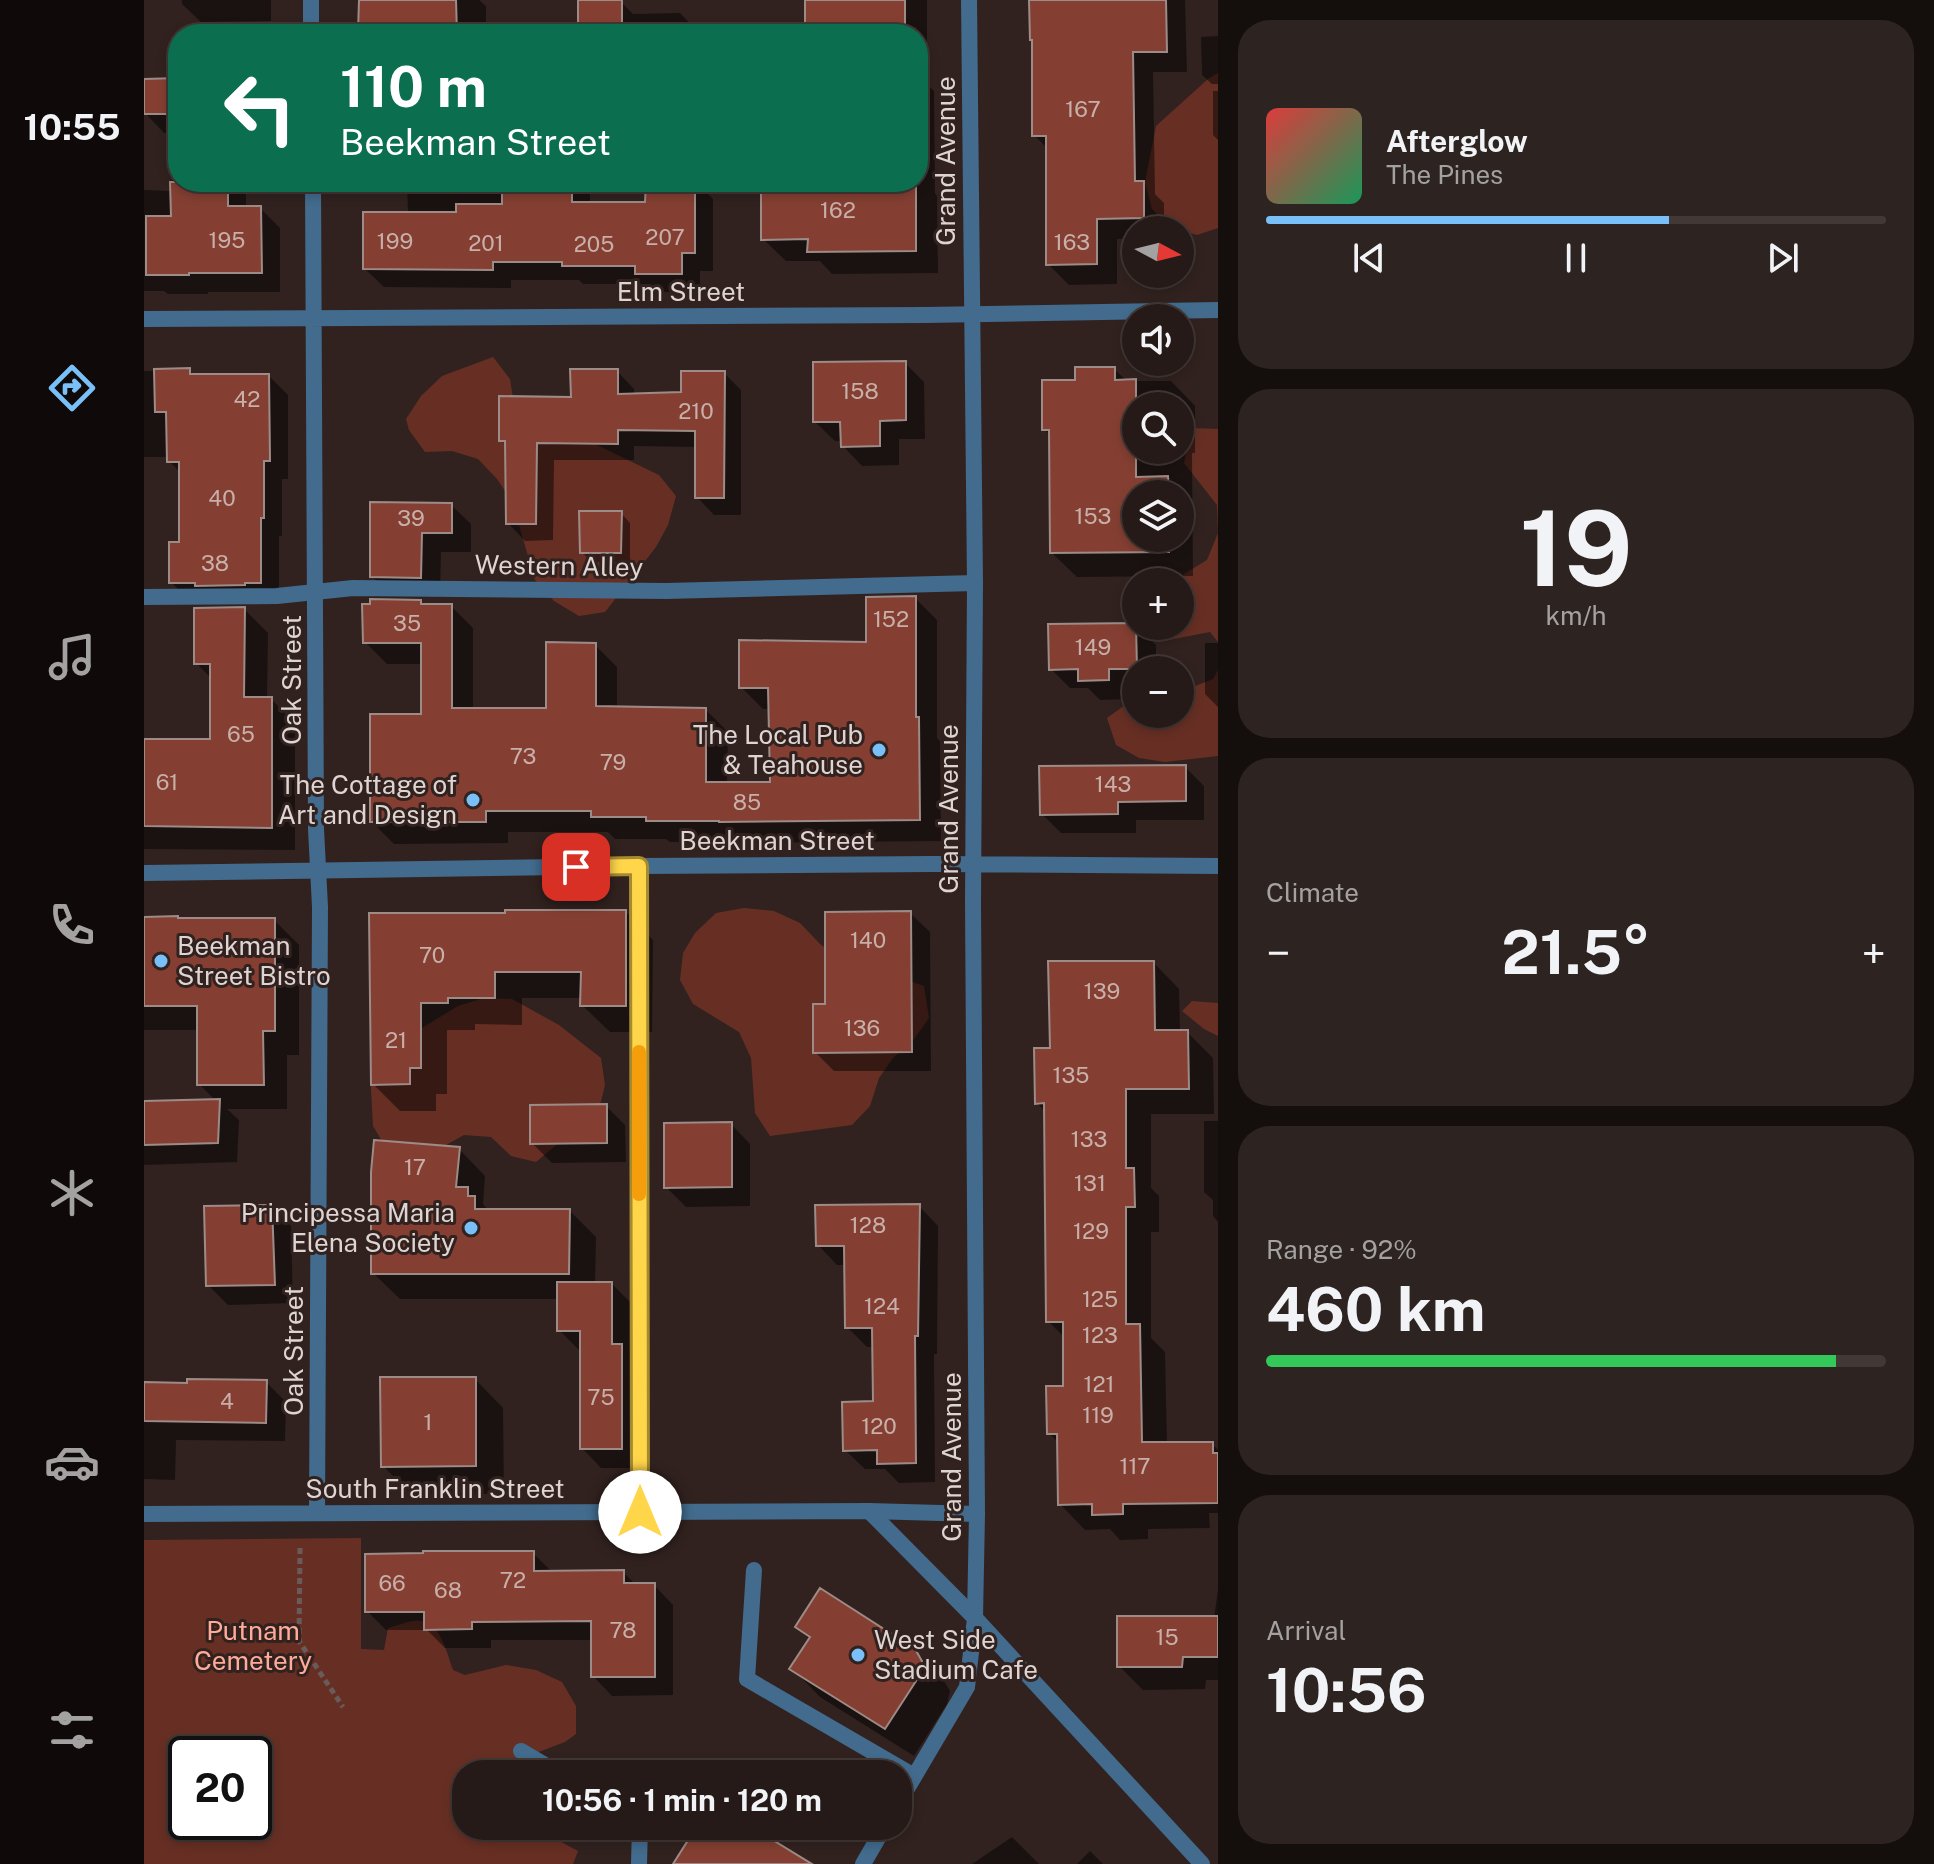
<!DOCTYPE html>
<meta charset="utf-8">
<style>
:root{--surface:#251a17;--page:#2d2320;--text:#f1f3f6;--muted:#a3a1a1;--line:#423836;--accent:#79bff8}
body{margin:0;font-family:"Public Sans",sans-serif;background:var(--page);color:var(--text);height:100vh;display:flex;flex-direction:column;font-size:30px;white-space:nowrap}
*{box-sizing:border-box;margin:0}
p{font-size:26px;color:var(--muted)}
.icon{flex:none;width:44px;height:44px;fill:none;stroke:currentColor;stroke-width:2;stroke-linecap:round;stroke-linejoin:round}
.map{position:relative;flex:1;overflow:hidden}
.sheet{display:flex;flex-direction:column;gap:20px;padding:20px;background:#140e0d;width:716px}
.sheet>*{flex:none}
.banner{position:absolute;left:24px;top:24px;width:760px;height:168px;border-radius:32px;box-shadow:0 4px 12px #0003,0 0 0 2px var(--line);background:#0b6e4f;color:#fff;overflow:hidden}
.needle{width:52px;rotate:97deg}
.controls{position:absolute;left:978px;top:216px;display:grid;gap:16px}
.controls a{display:grid;place-items:center;width:72px;height:72px;border-radius:50%;background:var(--surface);box-shadow:0 4px 12px #0003,0 0 0 2px var(--line);font-size:40px}
.speed{position:absolute;left:24px;top:1736px;display:flex;gap:16px;font-size:40px;font-weight:700;text-align:center}
.speed>*{display:grid;place-content:center;width:104px;height:104px;border-radius:50%;background:var(--surface);box-shadow:0 4px 12px #0003,0 0 0 2px var(--line);line-height:1}
.speed .limit{border:4px solid #111;border-radius:12px;background:#fff;color:#111}
.pin{position:absolute;display:grid;place-items:center;width:68px;height:68px;color:#fff;margin:-34px;border-radius:16px;box-shadow:0 4px 12px #0006}
.me{position:absolute;width:88px;margin:-44px;rotate:0deg;stroke-linejoin:round;filter:drop-shadow(0 0 6px #0008)}
.turn{display:flex;align-items:center;gap:28px;height:168px;padding:0 40px;font-size:36px}
.turn .icon{width:104px;height:104px;stroke-width:2.5}
.turn b{display:block;font-size:56px;line-height:68px}
.big{font-size:60px;font-weight:700;line-height:1.1}
.sheet .card{flex:1;display:flex;flex-direction:column;justify-content:center;gap:12px;min-width:0;padding:0 28px;border-radius:32px;background:var(--page)}
.sheet .dial{align-items:center;gap:0}
.dial b{font-size:104px;line-height:1}
.song{display:flex;align-items:center;gap:24px}
.cover{width:96px;height:96px;border-radius:12px;background:linear-gradient(135deg,hsl(0 70% 55%),hsl(150 70% 35%))}
.played{height:8px;border-radius:4px;background:linear-gradient(90deg,var(--accent) 65%,var(--line) 65%)}
.keys{display:flex;justify-content:space-around;direction:ltr}
.heat{display:flex;justify-content:space-between;align-items:center;font-size:44px;direction:ltr}
.charge{height:12px;border-radius:6px;background:linear-gradient(90deg,#34c759 92%,var(--line) 0)}
.trip{position:absolute;left:308px;top:1760px;width:460px;height:80px;border-radius:32px;background:var(--surface);box-shadow:0 4px 12px #0003,0 0 0 2px var(--line);font-weight:700;line-height:80px;text-align:center}
main{display:flex;flex:1;min-height:0}
.tabs{display:flex;flex-direction:column;width:144px;justify-content:space-around;align-items:center;background:#0f0a09;color:var(--muted)}
.tabs .icon{width:56px;height:56px}
.tabs .selected{color:var(--accent)}
.tabs b{font-size:36px;color:var(--text)}
.map>svg:first-child{display:block}
.green{fill:#672f24;fill-rule:evenodd}
.shadow{fill:#0007;fill-rule:evenodd}
.building{fill:#843f32;stroke:#9d8b87;stroke-width:2}
.lines{fill:none;stroke-linecap:round;stroke-linejoin:round}
.path{stroke:#695b59;stroke-width:5;stroke-dasharray:6 4;stroke-linecap:butt}
.service{stroke:#426b8d;stroke-width:16}
.minor{stroke:#426b8d;stroke-width:16}
.tertiary{stroke:#426b8d;stroke-width:16}
.route-casing{stroke:#a68a30;stroke-width:20}
.route{stroke:#ffd54a;stroke-width:14}
.slow{stroke:#f59e0b;stroke-width:14}
.poi-dot{fill:#79bff8;stroke:#31221f;stroke-width:3}
.labels{text-anchor:middle;stroke-width:6;stroke-linejoin:round;paint-order:stroke}
.number-label{font-size:22px;fill:#c8afaa}
.street-label{font-size:26px;fill:#ded4d2;stroke:#31221f}
.poi-label{font-size:26px;fill:#ded4d2;stroke:#31221f;text-anchor:end}
.park-label{font-size:26px;fill:#feab99;stroke:#31221f}
</style>
<main>
<nav class="tabs">
<b>10:55</b>
<svg class="icon selected" aria-label="directions" viewBox="0 0 24 24"><path d="M12 3l9 9-9 9-9-9zM9 14v-3h6M13 9l2 2-2 2"/></svg>
<svg class="icon" aria-label="music" viewBox="0 0 24 24"><path d="M9 18V5l10-2v13"/><circle cx="6" cy="18" r="3"/><circle cx="16" cy="16" r="3"/></svg>
<svg class="icon" aria-label="phone" viewBox="0 0 24 24"><path d="M5 4h4l2 5-3 2q2 4 5 5l2-3 5 2v4C11 20 4 13 5 4z"/></svg>
<svg class="icon" aria-label="climate" viewBox="0 0 24 24"><path d="M12 3v18M4 7l16 10M4 17L20 7"/></svg>
<svg class="icon" aria-label="car" viewBox="0 0 24 24"><path d="M5 17H2v-5l4-1 3-4h7l3 4 3 1v5h-3M9 17h6M6 11h13"/><circle cx="7" cy="17" r="2"/><circle cx="17" cy="17" r="2"/></svg>
<svg class="icon" aria-label="filters" viewBox="0 0 24 24"><path d="M4 7h16M4 17h16"/><circle cx="9" cy="7" r="2"/><circle cx="15" cy="17" r="2"/></svg>
</nav>
<div class="map">
<svg width="1074" height="1864" viewBox="0 0 1074 1864">
<rect width="100%" height="100%" fill="#31221f"/>
<!-- green -->
<path class="green" d="M1074,73V228L1053,235L1027,228L1008,209L1001,182L1012,126L1064,79Z
M349,357L366,379L370,405L515,475L532,496L524,525L512,547L461,612L435,616L410,601L391,580L368,501L353,479L334,459L308,451L281,452L265,430L262,419L277,396L298,376Z
M1047,428L1074,429V642L1066,632L1014,642L1008,626H1036V582H1027L1063,560L1074,533L1073,505L1040,463Z
M1074,670V756L1021,762L995,758L972,745L963,718L988,700L992,699V714H1036V692L1069,679Z
M600,908L630,911L656,923L677,945L699,958L780,986L785,1018L770,1039L749,1058L735,1078L726,1106L708,1125L626,1136L611,1113L607,1058L595,1032L549,1004L536,980L539,953L551,933L572,913Z
M340,998L368,999L415,1025L457,1058L461,1085L455,1109L392,1162L367,1156L347,1137L320,1135L295,1149L244,1151L229,1126L226,1072L250,1055L268,1034L314,1006Z
M1048,1001L1074,1003V1036L1060,1029L1038,1011Z
M217,1538V1649L240,1650L244,1628C252,1626 261,1622 269,1621C296,1617 302,1651 309,1670L321,1675L362,1665L392,1670L418,1682L432,1706V1734L421,1742L384,1756L376,1774H322V1826H395L397,1831L434,1851L429,1864H0V1540ZM42,1754H110V1822H42Z"/>
<!-- shadow -->
<path class="shadow" d="M38,0H127V21L57,22L38,4Z
M217,0H335L342,6V34H216Z
M663,0H783V85L790,91L791,193L793,196L794,273L688,274L676,261H642L619,239V182H774V34H663Z
M887,0H1041L1043,72H1009L1011,194L1020,203V230H992V238L973,239V284L925,285L904,264V149L890,135V42Z
M477,2L489,14L536,13L556,34H436Z
M1074,36V84H1068L1058,75L1057,37Z
M34,80V182H102V208H116L136,228V292H64V294H24L20,291H0V190L28,191V133H20L1,113Z
M1069,91H1074V140L1069,135Z
M263,182H440L446,188V204H503L504,182H552L569,199V271H556V292H511L503,284H439L435,280H367V288L240,287L221,269L264,214Z
M761,363L780,382L781,439H755V465L718,466L699,446V441H691L671,422Z
M970,369L983,381H1027L1051,406V453H1048L1049,576L933,577L908,553L907,436L900,429ZM992,406H1036V450H992ZM992,494H1036V538H992Z
M45,370L51,376H125L144,395V479H138V536H135V601H46L27,582L37,544V473L25,461V457H0V371Z
M473,371L490,389V395L539,394L580,373L597,390V515H570L553,497V447L490,446V460H410L409,540L381,541L364,523L363,446L357,440Z
M307,505L327,524V552H297L296,596H247L228,576Z
M477,513L486,523V562H447L438,552Z
M771,598L793,620V738L796,741L797,841L599,843L598,842H526L522,839H471L464,832H364V843L250,844L228,822L279,716V664H243L221,642L276,602L281,606H307L329,628V710H404L451,645L473,667V709L562,710L584,732L583,784H628L626,709H619L597,687L724,644Z
M100,609L124,633L123,699H127L151,723V850L0,849V741H68V679L52,663Z
M993,626L1012,645V670H992V687H983L984,699L956,700L944,688H926L907,669Z
M1061,643H1074V707L1061,694Z
M1041,767L1060,786V820H992V833H917L898,814Z
M482,912L509,940L508,1032H466L438,1005V998H378V1025L331,1024V1030H303V1094H292V1111H256L229,1084L227,915Z
M766,913L786,932L787,1071H690L671,1052L683,1006Z
M0,919L130,920L155,945V1055H143V1109H83L95,1120L93,1162L0,1165V1103L72,1101L55,1084V1030H0Z
M1010,963L1035,989L1036,1032H1043L1069,1058L1070,1114H1007V1188L1015,1196V1232H1007V1338L1021,1352L1023,1444H1068L1074,1450V1513H1065L1066,1528L1004,1529V1539L976,1540L966,1529L941,1530L916,1504L915,1444L905,1433L921,1388V1338L904,1321L902,1112L893,1103L908,1050Z
M462,1106L481,1125L482,1162L408,1163L388,1143Z
M1060,1121H1074V1222L1069,1216V1200L1060,1192Z
M587,1124L606,1144V1206L542,1207L522,1187Z
M315,1149L341,1176L339,1204L345,1211H426L452,1237L451,1284H468L487,1303V1356L496,1366L497,1468H457L438,1448V1350H435L415,1330V1299H256L229,1273Z
M775,1206L794,1226L793,1354H790L791,1482L755,1483L741,1469H721L701,1450L731,1403L730,1347H723L703,1327L702,1265H693L674,1245Z
M128,1207L147,1226L149,1303L84,1305L64,1285Z
M331,1379L359,1408L360,1494H267L239,1466Z
M122,1382L142,1402L141,1441L32,1440L31,1480L0,1479V1385Z
M389,1553L409,1573L479,1572L492,1585H510L529,1605V1695L468,1696L449,1676V1640H347V1648H301L283,1630H242L223,1611Z
M1074,1590V1680H1062L1061,1689L999,1690L975,1666L1070,1618Z
M654,1627L770,1650L799,1679L806,1691L803,1704L770,1756L676,1697L648,1668L666,1640Z
M868,1837L895,1864H828Z
M946,1851L959,1864H933Z"/>
<!-- building -->
<path class="building" d="M215,0H312L313,34L214,32Z
M434,0H478V34H434Z
M661,0H761V34H661Z
M885,0H1022L1023,52H989L991,181H1000V218L953,219V264L902,265V136H888V40H886Z
M34,78V114H0V79Z
M26,182H84V206H117L118,273H45V275H2V216H27Z
M358,182H428V202H501L502,182H551V253H538V274H491V266H418V262H349V270L219,269V212H312V204H358Z
M617,182H772V251L663,252L664,239L617,240Z
M762,361V420L736,421V446L697,447L696,422H669V362Z
M931,367H971V380L992,379V477L1024,476L1025,494H992V538H1025V552L906,553L905,430H898V380H931Z
M46,368V374H125L126,461H120V518H117V583H101V585L51,586V583H25V542H35V462H23L22,412H11L10,369Z
M426,369H474V394L537,392V371H581L580,498H551V431L474,430V444L393,443L392,524H362L361,441H355V396L427,397Z
M226,502L308,503V533H278L277,578L226,577Z
M435,511H478L477,553H436Z
M772,596V717H775L776,820L575,822V821H502V817H447V811H342V822H226V714H277V643H219L218,604H226V599L277,600V604H308V708H402V642L452,643V706L562,708V782H626L624,688H595V640L722,642V597Z
M101,607L100,697H128V828L0,826V739H66V664H50V608Z
M992,623L993,669H965V680L934,681V669L905,670L904,624Z
M1042,765V801L974,802V814L896,815L895,766Z
M361,910H482V1006H436L437,972H351V998H304V1003H277V1068H266V1084L227,1085L225,913H361Z
M767,911L768,1052L669,1053V1004H681V912Z
M34,916V918H131V1031H119L120,1085H53V1006H0V917Z
M904,961H1010L1011,1030H1044L1045,1089H982V1168H990L991,1207H982V1324H996L998,1442H1069V1453H1074V1503L979,1504V1514L948,1515V1504L914,1505L913,1434H903L902,1386H919V1322H902L900,1103L891,1104L890,1048H906Z
M76,1099L74,1143L0,1145V1101Z
M463,1104V1143L386,1144V1105Z
M588,1122V1187L520,1188V1123Z
M230,1140L316,1147L312,1187H324V1196H331V1209H426L425,1274H227V1172Z
M776,1204L774,1336H771L772,1463L733,1464V1450L699,1451L698,1402L729,1401L728,1328H701L700,1246H672L671,1205Z
M128,1205L131,1285L62,1286L60,1206Z
M413,1282H468V1344H478V1449H436V1331H413Z
M236,1377H332V1466L237,1467Z
M43,1379L123,1380L122,1423L0,1421V1382L43,1383Z
M279,1551H390V1571L480,1570V1583H511V1677H447V1621L328,1622V1629L280,1630V1612H221V1554L279,1553Z
M676,1588L771,1649L778,1661L776,1675L741,1729L645,1669L666,1637L651,1627Z
M973,1616H1074V1657H1039L1038,1667H973Z
M553,1826H606L668,1864H529Z"/>
<g class="lines">
<!-- path -->
<path class="path" d="M156,1548L155,1641L199,1707"/>
<!-- service -->
<path class="service" d="M0,597L133,596L209,588L522,591L831,583
M495,866L496,1512
M610,1570L603,1679L770,1776
M377,1751L416,1774
M495,1864L496,1826"/>
<!-- minor -->
<path class="minor" d="M167,0V34
M169,182L172,829L176,907L173,1513
M0,319L781,315L1074,310
M0,1514L725,1511L833,1514"/>
<!-- tertiary -->
<path class="tertiary" d="M0,873L495,866L788,864L1074,866
M725,1511L831,1618L1058,1864
M754,1804L823,1687L831,1618L833,1514L829,903L831,583L825,0
M719,1864L741,1826"/>
</g>
<g class="lines">
<defs>
<path id="route" d="M432,867L495,866L496,1512"/>
</defs>
<!-- route casing -->
<use href="#route" class="route-casing"/>
<!-- route -->
<use href="#route" class="route"/>
<!-- slow -->
<path class="slow" d="M495,1052V1194"/>
</g>
<!-- markers -->
<g class="poi-dot">
<circle cx="735" cy="750" r="8"/>
<circle cx="329" cy="800" r="8"/>
<circle cx="17" cy="961" r="8"/>
<circle cx="327" cy="1228" r="8"/>
<circle cx="714" cy="1655" r="8"/>
</g>
<g class="labels">
<!-- number labels -->
<g class="number-label">
<text x="939" y="117">167</text>
<text x="694" y="218">162</text>
<text x="521" y="245">207</text>
<text x="83" y="248">195</text>
<text x="251" y="249">199</text>
<text x="928" y="250">163</text>
<text x="342" y="251">201</text>
<text x="450" y="252">205</text>
<text x="716" y="399">158</text>
<text x="103" y="407">42</text>
<text x="552" y="419">210</text>
<text x="78" y="506">40</text>
<text x="949" y="524">153</text>
<text x="267" y="526">39</text>
<text x="71" y="571">38</text>
<text x="747" y="627">152</text>
<text x="263" y="631">35</text>
<text x="949" y="655">149</text>
<text x="97" y="742">65</text>
<text x="379" y="764">73</text>
<text x="469" y="770">79</text>
<text x="23" y="790">61</text>
<text x="969" y="792">143</text>
<text x="603" y="810">85</text>
<text x="724" y="948">140</text>
<text x="288" y="963">70</text>
<text x="958" y="999">139</text>
<text x="718" y="1036">136</text>
<text x="252" y="1048">21</text>
<text x="927" y="1083">135</text>
<text x="945" y="1147">133</text>
<text x="271" y="1175">17</text>
<text x="946" y="1191">131</text>
<text x="724" y="1233">128</text>
<text x="947" y="1239">129</text>
<text x="956" y="1307">125</text>
<text x="738" y="1314">124</text>
<text x="956" y="1343">123</text>
<text x="955" y="1392">121</text>
<text x="457" y="1405">75</text>
<text x="83" y="1409">4</text>
<text x="954" y="1423">119</text>
<text x="284" y="1430">1</text>
<text x="735" y="1434">120</text>
<text x="991" y="1474">117</text>
<text x="369" y="1588">72</text>
<text x="248" y="1591">66</text>
<text x="304" y="1598">68</text>
<text x="479" y="1638">78</text>
<text x="1023" y="1645">15</text>
</g>
<!-- street labels -->
<g class="street-label">
<text transform="translate(802 161) rotate(-90)" y="9">Grand Avenue</text>
<text x="537" y="301">Elm Street</text>
<text transform="translate(415 566) rotate(1)" y="9">Western Alley</text>
<text transform="translate(148 680) rotate(-90)" y="9">Oak Street</text>
<text transform="translate(805 809) rotate(-90)" y="9">Grand Avenue</text>
<text x="633" y="850">Beekman Street</text>
<text transform="translate(150 1351) rotate(-90)" y="9">Oak Street</text>
<text transform="translate(808 1457) rotate(-90)" y="9">Grand Avenue</text>
<text x="291" y="1498">South Franklin Street</text>
</g>
<!-- poi labels -->
<g class="poi-label">
<text x="719" y="744">The Local Pub<tspan x="719" dy="30">&amp; Teahouse</tspan></text>
<text x="313" y="794">The Cottage of<tspan x="313" dy="30">Art and Design</tspan></text>
<text x="33" y="955" text-anchor="start">Beekman<tspan x="33" dy="30">Street Bistro</tspan></text>
<text x="311" y="1222">Principessa Maria<tspan x="311" dy="30">Elena Society</tspan></text>
<text x="730" y="1649" text-anchor="start">West Side<tspan x="730" dy="30">Stadium Cafe</tspan></text>
</g>
<!-- park labels -->
<g class="park-label">
<text x="109" y="1640">Putnam<tspan x="109" dy="30">Cemetery</tspan></text>
</g>
</g>
</svg>
<div class="controls">
<a><svg class="needle" viewBox="-14 -14 28 28"><path d="M0-13l5 13h-10z" fill="#e53935"/><path d="M0 13l5-13h-10z" fill="#a3a1a1"/></svg></a>
<a><svg class="icon" aria-label="sound" viewBox="0 0 24 24"><path d="M4 9h4l5-4v14l-5-4H4zM17 9q2 3 0 6"/></svg></a>
<a><svg class="icon" aria-label="search" viewBox="0 0 24 24"><circle cx="10" cy="10" r="6"/><path d="M15 15l6 6"/></svg></a>
<a><svg class="icon" aria-label="layers" viewBox="0 0 24 24"><path d="M12 4l9 5-9 5-9-5zM3 14l9 5 9-5"/></svg></a>
<a>+</a>
<a>−</a>
</div>
<div class="speed"><div class="limit">20</div></div>
<div class="pin" style="left:432px;top:867px;background:#d93025"><svg class="icon" aria-label="arrive" viewBox="0 0 24 24"><path d="M6 21V4h12l-3 4 3 4H6"/></svg></div>
<svg class="me" style="left:496px;top:1512px" viewBox="-20 -20 40 40"><circle r="19" fill="#fff"/><path d="M0-13L10 11 0 6-10 11z" fill="#ffd54a"/></svg>
<div class="trip">10:56 · 1 min · 120 m</div>
<div class="banner">
<div class="turn"><svg class="icon" aria-label="left" viewBox="0 0 24 24"><path d="M17 20v-9H6M10 6l-5 5 5 5"/></svg><div><b>110 m</b>Beekman Street</div></div>
</div>
</div>
<section class="sheet">
<div class="card">
<div class="song"><i class="cover"></i><div><b>Afterglow</b><p>The Pines</p></div></div>
<div class="played"></div>
<div class="keys"><svg class="icon" aria-label="previous" viewBox="0 0 24 24"><path d="M18 5L8 12l10 7zM5 5v14"/></svg><svg class="icon" aria-label="pause" viewBox="0 0 24 24"><path d="M8 5v14M16 5v14"/></svg><svg class="icon" aria-label="next" viewBox="0 0 24 24"><path d="M6 5l10 7-10 7zM19 5v14"/></svg></div>
</div>
<div class="card dial"><b>19</b><p>km/h</p></div>
<div class="card"><p>Climate</p>
<div class="heat"><a>−</a><b class="big">21.5°</b><a>+</a></div>
</div>
<div class="card"><p>Range · 92%</p><b class="big">460 km</b><div class="charge"></div></div>
<div class="card"><p>Arrival</p><b class="big">10:56</b></div>
</section>
</main>
